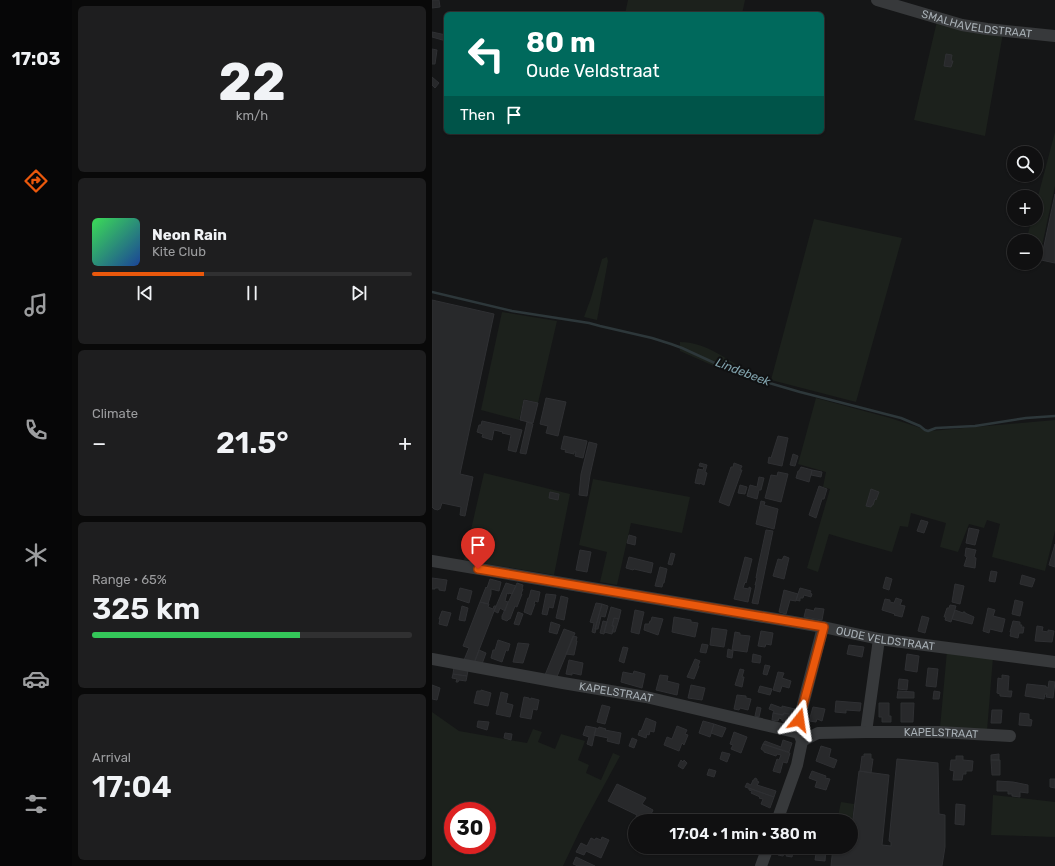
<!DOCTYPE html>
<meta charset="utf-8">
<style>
:root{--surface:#101011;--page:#1e1e1f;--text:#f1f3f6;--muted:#9c9d9f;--line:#303031;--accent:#ea580c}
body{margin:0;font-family:Rubik,sans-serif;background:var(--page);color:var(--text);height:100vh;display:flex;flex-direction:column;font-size:15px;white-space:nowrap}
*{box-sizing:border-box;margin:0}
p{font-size:13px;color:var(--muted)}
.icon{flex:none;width:22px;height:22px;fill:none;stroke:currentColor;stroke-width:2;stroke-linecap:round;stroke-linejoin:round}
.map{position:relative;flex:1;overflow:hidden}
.drawer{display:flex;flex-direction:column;gap:6px;padding:6px;background:#090909;width:360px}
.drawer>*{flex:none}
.banner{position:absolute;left:12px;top:12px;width:380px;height:122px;border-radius:6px;box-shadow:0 1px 3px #0004,0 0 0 1px var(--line);background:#00695c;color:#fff;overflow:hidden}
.controls{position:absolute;left:575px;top:146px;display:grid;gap:8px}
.controls a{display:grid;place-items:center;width:36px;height:36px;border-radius:50%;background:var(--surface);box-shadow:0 1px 3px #0004,0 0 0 1px var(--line);font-size:20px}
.speed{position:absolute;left:12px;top:802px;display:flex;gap:8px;font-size:20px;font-weight:700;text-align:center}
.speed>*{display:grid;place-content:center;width:52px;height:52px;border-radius:50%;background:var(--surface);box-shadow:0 1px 3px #0004,0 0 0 1px var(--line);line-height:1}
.speed .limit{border:6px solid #d22;background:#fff;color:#111}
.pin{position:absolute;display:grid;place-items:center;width:34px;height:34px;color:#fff;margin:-41px -17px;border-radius:50% 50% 50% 0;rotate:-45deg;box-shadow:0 0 4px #0007}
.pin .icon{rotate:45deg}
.me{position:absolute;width:44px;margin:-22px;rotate:15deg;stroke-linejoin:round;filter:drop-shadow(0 0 3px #0008)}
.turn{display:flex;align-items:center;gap:14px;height:84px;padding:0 16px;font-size:18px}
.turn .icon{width:52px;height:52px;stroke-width:2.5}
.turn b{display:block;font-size:28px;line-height:34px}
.then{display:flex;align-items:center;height:38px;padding:0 16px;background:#0003;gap:8px;font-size:15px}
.big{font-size:30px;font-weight:600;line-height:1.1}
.drawer .card{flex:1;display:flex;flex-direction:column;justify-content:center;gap:6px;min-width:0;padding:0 14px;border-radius:6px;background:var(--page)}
.drawer .dial{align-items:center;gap:0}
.dial b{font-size:52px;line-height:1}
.song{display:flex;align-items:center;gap:12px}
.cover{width:48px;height:48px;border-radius:6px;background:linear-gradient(135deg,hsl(130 70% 55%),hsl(220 70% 35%))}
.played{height:4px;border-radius:2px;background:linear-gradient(90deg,var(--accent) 35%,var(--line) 35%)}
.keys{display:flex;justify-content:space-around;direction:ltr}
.heat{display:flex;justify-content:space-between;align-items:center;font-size:22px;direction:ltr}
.charge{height:6px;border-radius:3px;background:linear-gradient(90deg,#34c759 65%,var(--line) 0)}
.trip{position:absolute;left:196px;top:814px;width:230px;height:40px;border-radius:20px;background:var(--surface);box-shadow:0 1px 3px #0004,0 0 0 1px var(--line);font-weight:600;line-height:40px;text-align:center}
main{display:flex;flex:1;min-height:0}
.dock{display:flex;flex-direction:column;width:72px;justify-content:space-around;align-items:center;background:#060607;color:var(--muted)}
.dock .icon{width:28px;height:28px}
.dock .selected{color:var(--accent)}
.dock b{font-size:18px;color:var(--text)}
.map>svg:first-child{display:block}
.green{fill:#1c211c;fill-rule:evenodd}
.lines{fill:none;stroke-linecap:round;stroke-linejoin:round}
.stream{stroke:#2d373a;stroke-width:2.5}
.building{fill:#28292b;stroke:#2f3033}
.minor{stroke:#37393b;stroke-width:12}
.route-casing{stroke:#983908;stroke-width:10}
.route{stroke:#ea580c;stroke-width:7}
.labels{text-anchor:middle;stroke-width:4;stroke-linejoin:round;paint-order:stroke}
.street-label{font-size:11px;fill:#a8b0b6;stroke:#101112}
.water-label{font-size:12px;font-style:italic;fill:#82a4ae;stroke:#101112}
</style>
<main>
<nav class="dock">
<b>17:03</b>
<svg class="icon selected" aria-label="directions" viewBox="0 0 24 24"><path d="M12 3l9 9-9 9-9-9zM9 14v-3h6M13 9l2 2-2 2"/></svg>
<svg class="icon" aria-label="music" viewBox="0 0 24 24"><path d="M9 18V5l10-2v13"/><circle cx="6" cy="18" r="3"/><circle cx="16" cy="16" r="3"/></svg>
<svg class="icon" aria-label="phone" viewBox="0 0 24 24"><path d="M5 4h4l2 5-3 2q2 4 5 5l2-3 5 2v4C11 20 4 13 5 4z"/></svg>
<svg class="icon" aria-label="climate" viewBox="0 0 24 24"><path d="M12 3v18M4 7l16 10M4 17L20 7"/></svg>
<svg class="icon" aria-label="car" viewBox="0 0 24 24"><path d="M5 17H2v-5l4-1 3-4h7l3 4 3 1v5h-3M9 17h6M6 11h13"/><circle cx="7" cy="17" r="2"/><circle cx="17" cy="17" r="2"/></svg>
<svg class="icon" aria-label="filters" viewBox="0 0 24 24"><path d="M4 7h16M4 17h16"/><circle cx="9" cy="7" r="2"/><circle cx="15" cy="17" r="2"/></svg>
</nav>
<section class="drawer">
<div class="card dial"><b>22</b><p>km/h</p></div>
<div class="card">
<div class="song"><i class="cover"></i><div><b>Neon Rain</b><p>Kite Club</p></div></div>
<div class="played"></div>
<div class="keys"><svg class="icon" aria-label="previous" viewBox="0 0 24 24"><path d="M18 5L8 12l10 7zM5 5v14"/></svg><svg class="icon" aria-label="pause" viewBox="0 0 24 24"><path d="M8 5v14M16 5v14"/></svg><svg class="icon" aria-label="next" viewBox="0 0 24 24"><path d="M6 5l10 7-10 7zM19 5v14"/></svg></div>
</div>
<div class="card"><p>Climate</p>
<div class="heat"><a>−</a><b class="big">21.5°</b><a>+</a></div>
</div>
<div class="card"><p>Range · 65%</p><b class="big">325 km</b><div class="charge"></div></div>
<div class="card"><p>Arrival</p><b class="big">17:04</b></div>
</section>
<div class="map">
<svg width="623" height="866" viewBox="0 0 623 866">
<rect width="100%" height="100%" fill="#151617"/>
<!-- green -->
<path class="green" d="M196,0H313L310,14H193Z
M505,21L571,33L553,136L482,120Z
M623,132V186L606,264L604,263V241H594L600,219H604V204Z
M382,219L470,238L424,402L339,380Z
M175,257L176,261L165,320L152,317L159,298L170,259Z
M70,312L125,321L106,403L92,399L87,420L49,410Z
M248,342C274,342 295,360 317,372L300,369L298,372L291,370L248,351Z
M384,398L458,418L498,431L623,420V531L613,571L560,557L568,524L555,520L552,528L537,524L526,552L508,547L514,523L479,513L476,527L468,526L460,552L424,542L397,534L386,572L375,568L398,489L391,487L394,472L366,464Z
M52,473L138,494L122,575L32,560Z
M161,479L258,497L250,533L199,523L185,585L168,582L175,552L147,545Z
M515,651L561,657L555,731L508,728Z
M0,712L27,731L95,743L101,729L110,732L106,742L123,749L129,734L153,741L146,760L157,765L154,773L169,780L181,753L188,756L149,828L131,866H0ZM21,811H55V845H21Z
M561,795L623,802V837L559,835Z
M409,802L422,804L419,830V821H405Z"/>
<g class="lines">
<!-- stream -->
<path class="stream" d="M0,292L80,311L157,323L168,326L220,338L239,344L250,348L300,371L320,378L368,392L469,418L488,426L493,430L496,431L504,428L543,426L594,418L623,416"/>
</g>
<!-- building -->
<path class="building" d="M0,0H7L8,7L0,8Z
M0,32L14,35V41L0,37Z
M0,49L5,50L3,64H0Z
M514,54L520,55L519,61H521L519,67L512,66Z
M0,77L7,83L3,88L0,85Z
M623,194V263L609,260Z
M0,300L62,314L28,474L41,477L33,516L28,515L29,507L10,503L8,509H7L6,510L2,509L0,507Z
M114,398L134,402L126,436L114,433L116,426L108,424Z
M92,400L106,403L101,423L88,420Z
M50,421L90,430L84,452L76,450L79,435L70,433L71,432L62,430L60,440L50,437L51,434L45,432L47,425H49Z
M95,422L101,424L94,454L88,453Z
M132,436L155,441L151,458L143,456L144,452H142V454L133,452L134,450L129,449Z
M346,436L356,438L350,466L336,463L337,457L339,458Z
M157,442L165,444L158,475L155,496L147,495L149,474Z
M361,454L366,456L363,466L358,465Z
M268,463L275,465L273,472L275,473L272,485L268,483V484L263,483L266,469L271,470L272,467L267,466Z
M302,463L310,466L308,470H310L297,506L287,502L299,467H301Z
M369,467L380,470L377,482L364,478L366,471H367Z
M380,470L390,472L389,477L379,475Z
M346,472L356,474L349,502L333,498L339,475L345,476Z
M327,477L332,478L329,490H327L325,499L315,496L318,485L325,487Z
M308,485L315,487L313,494L306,493Z
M387,486L395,489L392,499H390L384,518L377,515Z
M439,489L447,492L444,500L443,499L441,505H440L439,507L434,506Z
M118,492L127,494L126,500L117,498Z
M329,501L333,502L332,505L346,509L342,529L324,524Z
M489,520L496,522L492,533L485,531Z
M537,528L547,530L543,545L534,543Z
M334,530L341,531L326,604L320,603L324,585H323L325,578H324L326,567Z
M197,535L204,537L203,545L195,543Z
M623,544V567L617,565Z
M534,548L544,550L542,557L544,558L543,568L532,566L535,557L533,556Z
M148,550L159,552L155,572L144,570Z
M239,553L243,554L240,565L236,564Z
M352,556L357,558L352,579L341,576L346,559L350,560Z
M197,557L221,563L219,573L202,569L201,570L194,568Z
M313,557L320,559L314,583L313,582L311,588L317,589V587L319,588L316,602L302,599Z
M228,567L235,569L232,583H231L230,587L223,586Z
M559,571L565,572L563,582L557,581Z
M590,575L603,579L600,587L588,584Z
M454,577L460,579L457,590L451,588Z
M0,578L15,580L13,591L7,590V588H3V589H0Z
M58,579L69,582L67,591L59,589V594L56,604L48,602L54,587L55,588Z
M74,583L84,586L80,594L77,593V594L75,593L73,601L76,602L73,611L68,608L66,613L62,611Z
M85,583L91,585L90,589H91L89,594H90L85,607L83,606L78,619H77L75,621L70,619V616Z
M523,584L532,586L528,604L520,602Z
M28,588L40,591L37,603L25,599Z
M368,588L379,591L378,593L380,594L379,597L372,595L371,598H368V601L364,600Z
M99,590L108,592L106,602L103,601L102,604H103L99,615L92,612L96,598H97Z
M352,590L366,594L364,601L358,600L354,614L347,612Z
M114,594L124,595L121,608L117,607L115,615L110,614Z
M129,596L136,598L132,620L124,618Z
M464,598L470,600L468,605L473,606L470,617L462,615L463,614L450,610L453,599L458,600V602L462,603Z
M583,600L591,602L588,616L580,614Z
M48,602L57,604L56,607L61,609L62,606H64L42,663L32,660L37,648L31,646Z
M164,603L170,604L163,629H164L163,633L160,632L162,623L158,622Z
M170,604L176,606L173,617L169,616L166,629H163Z
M518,605L524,606L519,622L513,620L514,617H512L515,608H517Z
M30,606L36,608L33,621L27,620Z
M179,607L189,610L187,619L182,618L180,626H182L180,634L172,632Z
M383,608L392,609L390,620L372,617L374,609L382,611Z
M556,608L563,610L561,616L573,619L570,632L558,629L557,633L551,631Z
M203,610L212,612L207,634L199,632Z
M523,610L531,613V612H533V613L542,617L540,624L520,619Z
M10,611L19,613L15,626L7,624L8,619H7Z
M86,612L91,614L87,625L82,624Z
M490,616L497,618L493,633L486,631Z
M220,617L231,619L226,635L212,630L213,624H217L218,621H219Z
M242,617L259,620V622L266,623L263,637L240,632Z
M182,618L187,619L183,632H180L182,626H180Z
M171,621L175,622L172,634L168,633Z
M581,621L588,622V625H590L589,627H592L591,633H587L586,638L578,636L579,632H578Z
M119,622L128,625L125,634L117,632Z
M605,626L611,627L610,631L616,632V630L622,631L620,642L603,641Z
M280,628L295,630L292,647L278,645Z
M132,629L143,633L124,679L113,675Z
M329,631L341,633L339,645L334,644L333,647L326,646Z
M303,632L308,633V635L318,636L315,652L300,650Z
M141,636L145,637L144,641H145L142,655L134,654Z
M66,640L78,644L76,651L74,650L70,662L59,658L61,650H63Z
M86,643L97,644L91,663L81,662Z
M270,644L276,645L274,653L268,652Z
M417,645L432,647L430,657L415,654Z
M191,647L196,648L192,663L187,661Z
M296,649L301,651L300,658L295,657Z
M47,650L54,653L50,664L43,661Z
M321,654L329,656L328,663L320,662Z
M475,654L487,656L485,672L473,670Z
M263,659L268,661L266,666H267L262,679L255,677Z
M137,660L151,663L149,675L140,673V675L134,674Z
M333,665L338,666L335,675L331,674Z
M22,667L36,670L35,676L21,674Z
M496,668L506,669L504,687L494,686Z
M308,669L312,670L310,677H312L310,687L303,685Z
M202,671L213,674L210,688L189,682L191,672L201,674Z
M346,672L352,673L350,678L359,681L357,688L350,686L348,692L341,690Z
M21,674L35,676L34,681L27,680L26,682H24L25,679L20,678Z
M228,675L236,676L235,681L247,684L245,695L224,690Z
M570,675L577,676L576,691H580L579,697L568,696V694L565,693L566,678L570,679Z
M467,679L476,680L475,690L466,689Z
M617,681L623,682L621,698L614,697L615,694H613L612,699L593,696L595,684L614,686V687L616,688Z
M0,685L8,688L5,700L0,699Z
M259,685L273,688L270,700L256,698Z
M328,686L340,689L338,695L326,692Z
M49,690L59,693L56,706L42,703L45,691H49Z
M466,691L482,692V698H465Z
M502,691L508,692L507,699H501Z
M69,692L76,694L74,703L81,705L78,717L64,714Z
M305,695L314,696V698L319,699L316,710L308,708L307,710L302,709Z
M92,697L97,698V699H99V698L107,700L105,710L101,709L99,719L88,717Z
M404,701L429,703L428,711L414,710V713L403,712Z
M447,703H457V716H459V722H450V717H447Z
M469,703H482L481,722H469Z
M339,704L350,708V706L363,709L361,715L352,713L351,715L341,713L342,711L337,709Z
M170,705L178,707L173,724L165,722Z
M325,707L329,708L327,717L323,716Z
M381,707L393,709L390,721L385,719L384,722L377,721Z
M560,710H570L569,723H559Z
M341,713L351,715L352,713L361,715L360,721L355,720V722L350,721V719L347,718L346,721L340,720Z
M588,713L597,714V719L600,720L599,726L587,725Z
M214,718L224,722L222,732L218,731L217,735L215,734L214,738L206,735L208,730L209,731Z
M46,721L57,722L55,730L45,727Z
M271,721L282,724L278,737L267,733Z
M282,724L294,728L290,737L279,733Z
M154,726L164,728L160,746L155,744L157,737L151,735Z
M245,726L255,730L253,734L256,735L252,745L250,743L247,751L232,745L235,737L240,739Z
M167,727L174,729L173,730L189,733L187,744L175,741L176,738L162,735L164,728L166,729Z
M302,732L315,737L309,753L299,749L301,745L298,744Z
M73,733L80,734L79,740L72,738Z
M200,738L205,740L202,748L197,746Z
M351,740L360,743L357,752L331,744L333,741L349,747Z
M331,744L358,753L355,763L351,762L348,773L341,771L345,759L347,760L349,755L345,754L344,756L332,752V751L329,749Z
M389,746L399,749L397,757L405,760L402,768L384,761Z
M290,752L298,754L295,762L288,759Z
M432,754H439V759H441L439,773L428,771L430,756L432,757Z
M567,754V760H559V755Z
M524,756H531V760L541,761L540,771H534V774H531L530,780H521L522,771L518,770L519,760H524Z
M465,759L506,763L507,814L513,815V847L510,866H399L401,847H419V834L427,771L457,775L450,845L459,846V842L457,841Z
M249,760L251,762L252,760L255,763L251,769L246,766Z
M559,760H568V775H560Z
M277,769L284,771L282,777L275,775Z
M380,771L394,776L393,778L398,779L394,790L383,787L385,781L377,778Z
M323,778L325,779V781L327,782L325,785L344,791L342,797L313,787L315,783L319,785L321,780H322Z
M618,779H623V788L618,787Z
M565,781L581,782L596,785V793L588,792V797L580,796V794H576V791H565Z
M185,784L214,798L210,804L221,810L216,821H207L203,819L205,815L176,801Z
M317,788L342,797L338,808L329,804L331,799L327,798L328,797L319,793L320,791L317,790Z
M524,804L533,805L532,825L523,824Z
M170,837L177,840L169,858L154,851L152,855L144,852L149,843L155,846L159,838L163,840L164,838L169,840Z
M342,847H368L367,852L363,851V853L361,852L360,857L354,856L355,854H352L351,856L346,855V850L347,849L341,848Z
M387,847H394L393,861L383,860L385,848H387Z
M144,857L163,866H146L141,864Z"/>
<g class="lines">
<!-- minor -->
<g class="minor">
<path id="s1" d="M445,0L530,25L555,29L623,36"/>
<path id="s2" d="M0,561L391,627L447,639L623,662"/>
<path id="s3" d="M0,659L131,683L214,697L367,733"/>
<path d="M434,732L447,639"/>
<path id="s4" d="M370,741L386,733L434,732H507L578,736"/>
<path d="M345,821L365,765L370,741L367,733V720L391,627"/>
<path d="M329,866L336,847"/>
</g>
</g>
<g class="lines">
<defs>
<path id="route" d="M46,569L392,627L367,720"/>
</defs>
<!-- route casing -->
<use href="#route" class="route-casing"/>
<!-- route -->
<use href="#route" class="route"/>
</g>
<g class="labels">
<!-- street labels -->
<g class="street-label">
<text dy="4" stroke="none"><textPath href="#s1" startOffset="103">SMALHAVELDSTRAAT</textPath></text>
<text dy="4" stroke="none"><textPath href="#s2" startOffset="460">OUDE VELDSTRAAT</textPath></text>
<text dy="4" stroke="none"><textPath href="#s3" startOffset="187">KAPELSTRAAT</textPath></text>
<text dy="4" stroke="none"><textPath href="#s4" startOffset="141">KAPELSTRAAT</textPath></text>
</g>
<!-- water labels -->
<g class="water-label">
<text transform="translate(311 372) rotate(21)" y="4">Lindebeek</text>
</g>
</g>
</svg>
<div class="controls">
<a><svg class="icon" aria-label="search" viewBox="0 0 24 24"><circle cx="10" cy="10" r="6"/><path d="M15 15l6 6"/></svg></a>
<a>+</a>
<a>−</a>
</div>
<div class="speed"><div class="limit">30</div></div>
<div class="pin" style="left:46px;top:569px;background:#d93025"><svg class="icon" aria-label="arrive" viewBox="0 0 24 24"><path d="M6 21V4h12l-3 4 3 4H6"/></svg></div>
<svg class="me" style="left:367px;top:720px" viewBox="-20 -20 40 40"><path d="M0-17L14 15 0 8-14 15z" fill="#ea580c" stroke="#fff" stroke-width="4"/></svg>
<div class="trip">17:04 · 1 min · 380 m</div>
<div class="banner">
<div class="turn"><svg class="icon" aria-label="left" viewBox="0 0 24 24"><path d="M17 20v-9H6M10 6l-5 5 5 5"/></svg><div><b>80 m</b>Oude Veldstraat</div></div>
<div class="then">Then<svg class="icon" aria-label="arrive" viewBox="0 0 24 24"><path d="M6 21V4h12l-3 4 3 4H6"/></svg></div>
</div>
</div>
</main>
